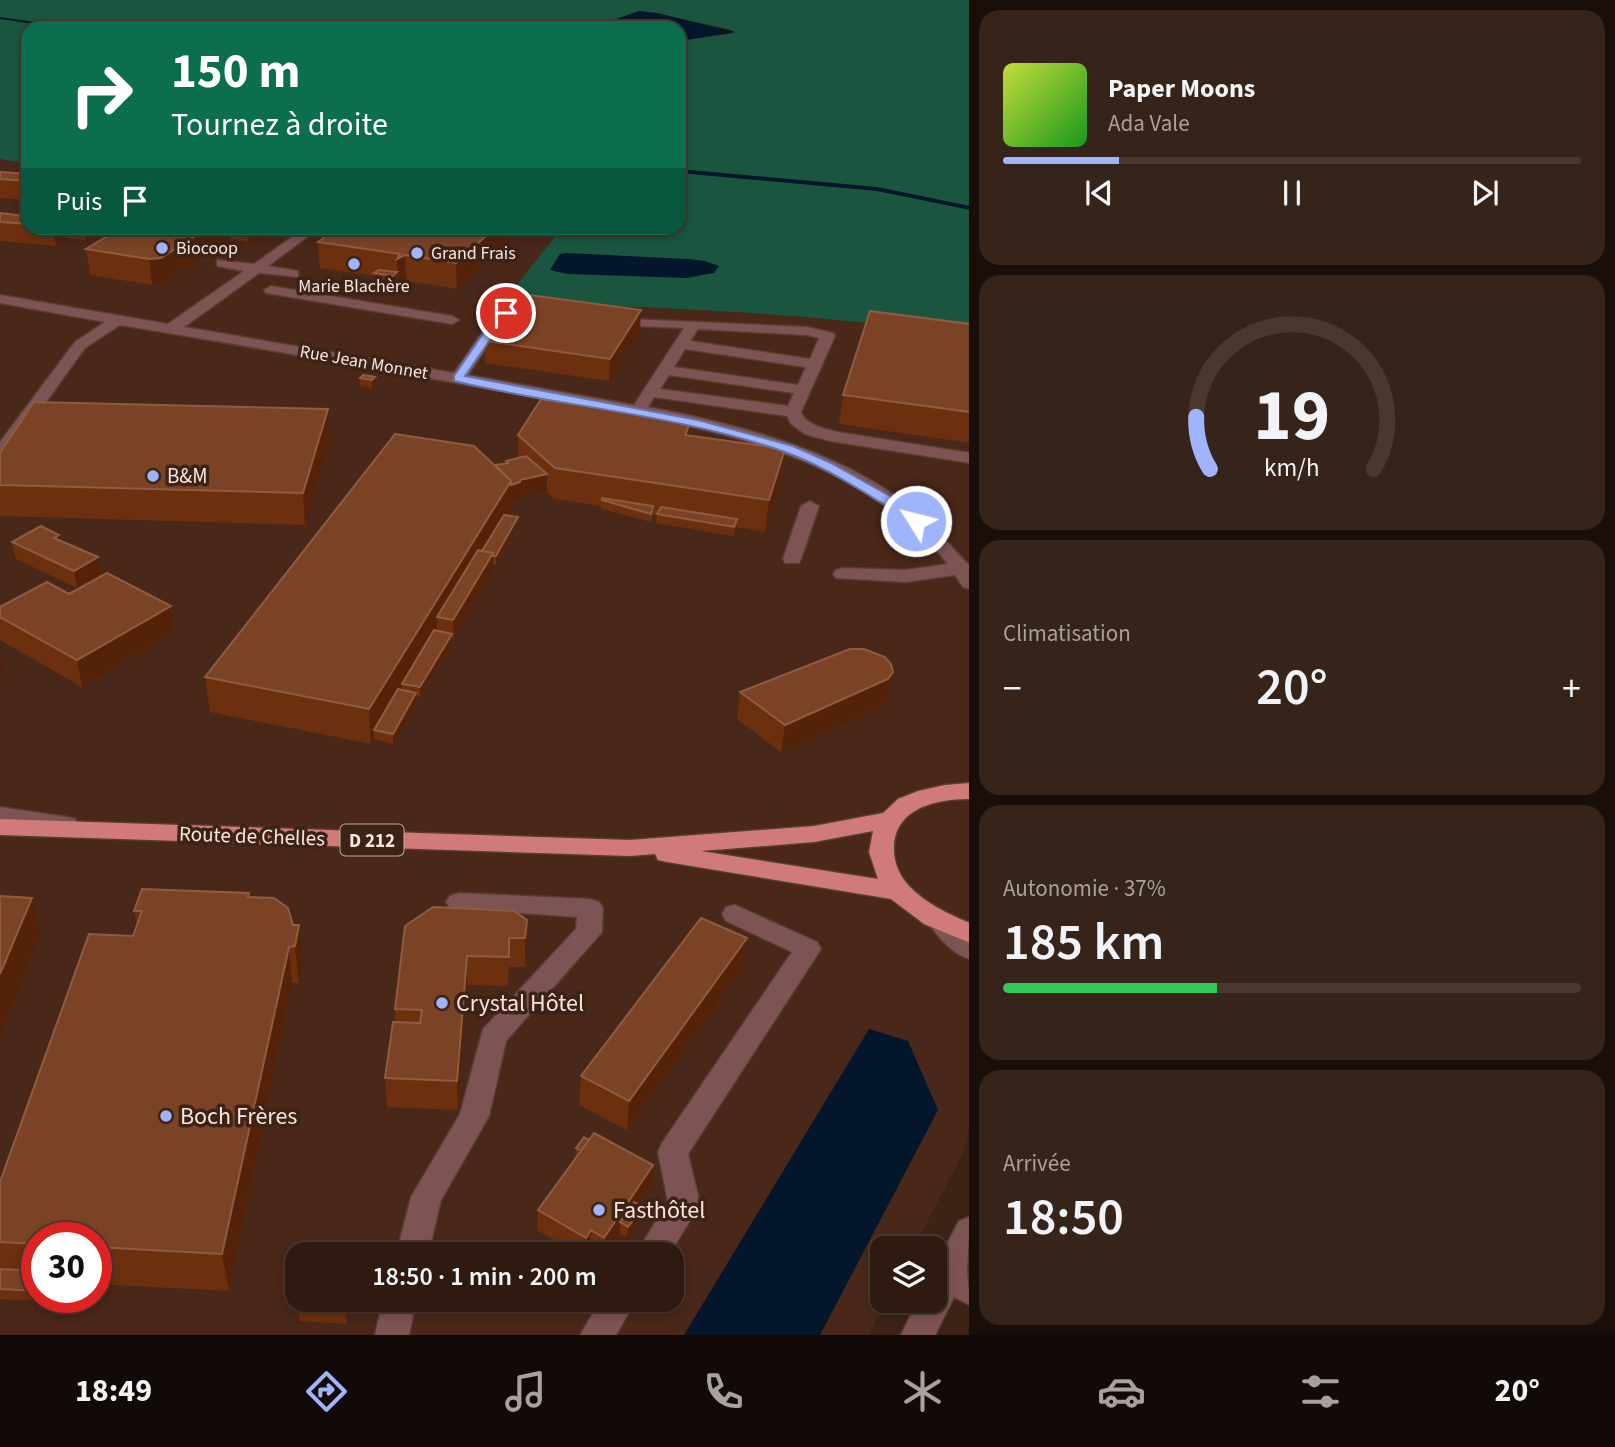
<!DOCTYPE html>
<html lang="fr">
<meta charset="utf-8">
<style>
:root{--surface:#2e1a10;--page:#362319;--text:#f1f3f6;--muted:#a7a19f;--line:#493830;--accent:#a0b3fd}
body{margin:0;font-family:"Source Sans 3",sans-serif;background:var(--page);color:var(--text);height:100vh;display:flex;flex-direction:column;font-size:26px;white-space:nowrap}
*{box-sizing:border-box;margin:0}
p{font-size:23px;color:var(--muted)}
.icon{flex:none;width:38px;height:38px;fill:none;stroke:currentColor;stroke-width:2;stroke-linecap:round;stroke-linejoin:round}
.map{position:relative;flex:1;overflow:hidden}
.drawer{display:flex;flex-direction:column;gap:10px;padding:10px;background:#190e09;width:646px}
.drawer>*{flex:none}
.hud{position:absolute;left:21px;top:21px;width:665px;height:214px;border-radius:21px;box-shadow:0 4px 10px #0003,0 0 0 2px var(--line);background:#0b6e4f;color:#fff;overflow:hidden}
.controls{position:absolute;left:870px;top:1236px;display:grid;gap:14px}
.controls a{display:grid;place-items:center;width:77px;height:77px;border-radius:14px;background:var(--surface);box-shadow:0 4px 10px #0003,0 0 0 2px var(--line);font-size:35px}
.speed{position:absolute;left:21px;top:1222px;display:flex;gap:14px;font-size:35px;font-weight:700;text-align:center}
.speed>*{display:grid;place-content:center;width:91px;height:91px;border-radius:50%;background:var(--surface);box-shadow:0 4px 10px #0003,0 0 0 2px var(--line);line-height:1}
.speed .limit{border:10px solid #d22;background:#fff;color:#111}
.pin{position:absolute;display:grid;place-items:center;width:60px;height:60px;color:#fff;margin:-30px;border:4px solid #fff;border-radius:50%;box-shadow:0 2px 7px #0007}
.me{position:absolute;width:77px;margin:-38px;rotate:306deg;stroke-linejoin:round;filter:drop-shadow(0 0 5px #0008)}
.turn{display:flex;align-items:center;gap:24px;height:147px;padding:0 35px;font-size:32px}
.turn .icon{width:91px;height:91px;stroke-width:2.5}
.turn b{display:block;font-size:49px;line-height:60px}
.then{display:flex;align-items:center;height:66px;padding:0 35px;background:#0003;gap:14px;font-size:26px}
.big{font-size:52px;font-weight:600;line-height:1.1}
.drawer .tile{flex:1;display:flex;flex-direction:column;justify-content:center;gap:10px;min-width:0;padding:0 24px;border-radius:21px;background:var(--page)}
.drawer .dial{align-items:center;gap:0}
.dial svg{height:182px;overflow:visible;fill:none;stroke:var(--line);stroke-width:7;stroke-linecap:round;text-anchor:middle}
.dial text{fill:var(--text);stroke:none}
.song{display:flex;align-items:center;gap:21px}
.cover{width:84px;height:84px;border-radius:10px;background:linear-gradient(135deg,hsl(70 70% 55%),hsl(120 70% 35%))}
.played{height:7px;border-radius:4px;background:linear-gradient(90deg,var(--accent) 20%,var(--line) 20%)}
.keys{display:flex;justify-content:space-around;direction:ltr}
.heat{display:flex;justify-content:space-between;align-items:center;font-size:38px;direction:ltr}
.charge{height:10px;border-radius:5px;background:linear-gradient(90deg,#34c759 37%,var(--line) 0)}
.trip{position:absolute;left:285px;top:1242px;width:399px;height:70px;border-radius:21px;background:var(--surface);box-shadow:0 4px 10px #0003,0 0 0 2px var(--line);font-weight:600;line-height:70px;text-align:center}
.menu{display:flex;height:112px;justify-content:space-around;align-items:center;background:#120a06;color:var(--muted)}
.menu .icon{width:49px;height:49px}
.menu .on{color:var(--accent)}
.menu b{font-size:32px;color:var(--text)}
main{display:flex;flex:1;min-height:0}
.map>svg:first-child{display:block}
.built{fill:#492719;fill-rule:evenodd}
.green{fill:#1a563f}
.water{fill:#03162c}
.lines{fill:none;stroke-linecap:round;stroke-linejoin:round}
.stream{fill:#03162c;fill-rule:evenodd}
.minor-casing{stroke:#573d32;stroke-width:3}
.major-casing{stroke:#573d32;stroke-width:3}
.minor{fill:#7e5353;fill-rule:evenodd}
.major{fill:#d17a7a;fill-rule:evenodd}
.wall{fill:#6c300f}
.shaded-wall{fill:#532209}
.building{fill:#7b4326;stroke:#8f5c42;stroke-width:2}
.route{fill:#a0b3fd;stroke:#6874a4;stroke-width:2}
.poi-dot{fill:#a0b3fd;stroke:#3d2216;stroke-width:2.5}
.labels{text-anchor:middle;stroke-width:7;stroke-linejoin:round;paint-order:stroke}
.far-poi-label{font-size:18px;fill:#f7e4dd;stroke:#3d2216;text-anchor:start}
.far-street-label{font-size:18px;fill:#f7e4dd;stroke:#3d2216}
.shield{fill:#3d2216;stroke:#bfaaa1;stroke-width:2}
.shield-label{font-size:19px;font-weight:bold;fill:#f7e4dd}
.poi-label{font-size:21px;fill:#f7e4dd;stroke:#3d2216;text-anchor:start}
.street-label{font-size:21px;fill:#f7e4dd;stroke:#3d2216}
.near-poi-label{font-size:24px;fill:#f7e4dd;stroke:#3d2216;text-anchor:start}
</style>
<main>
<div class="map">
<svg width="970" height="1335" viewBox="0 0 970 1335">
<rect width="100%" height="100%" fill="#3d2216"/>
<!-- built -->
<path class="built" d="M0,159L28,164V228H562L504,302L764,312L905,326L969,337V1129L964,1151L914,1248H882V1300H887L869,1335H0ZM37,1237H96V1297H37ZM298,1255H672V1300H298Z"/>
<!-- green -->
<path class="green" d="M0,0H969V337C815,311 659,308 503,302L562,228H679V41L735,33L729,29L639,11L591,28H28V164L0,159Z"/>
<!-- water -->
<path class="water" d="M639,11L657,13L735,32L679,41V28H591Z
M567,253L688,259L705,261L719,266L714,273L686,278L568,274L550,270L560,254Z
M869,1029L908,1041L938,1110L820,1335H684Z"/>
<g class="lines">
<!-- stream -->
<path class="stream" d="M0,17L70,27L72,28H61L0,19Z
M679,169L877,187L970,206V210L877,191L679,173Z"/>
<defs>
<path id="minor" d="M305,228H319L268,266L298,271V277L259,273L184,327L454,373L494,315L501,310L535,307L542,311L540,314L510,317L504,321L468,375L634,405L684,328L612,325L607,324L605,321L607,318L807,327L833,333L835,336L801,412C807,426 824,428 837,432L970,453V463L830,441L805,434L791,424L787,416L654,397L648,407C743,425 846,452 921,515C940,531 953,550 970,566V589L963,587L955,575L906,582L836,578L833,574L836,570L843,568L906,570L948,564C872,470 748,435 635,416C586,408 535,397 485,388C364,366 242,345 120,325L85,348L7,456L0,457V442L75,342L105,322L0,303V295L168,324L244,271L217,266V260L254,264ZM698,329L807,335L819,338L810,359L690,341ZM685,349L806,367L798,385L674,367ZM669,375L794,393L788,406L660,389Z
M271,286L452,316L459,320L452,324L266,293L264,290Z
M810,501L819,506L801,559L799,563H785L783,559L801,506Z
M0,807L67,817L75,819L79,825L75,831L67,833L0,823Z
M459,893L590,899L599,902L603,908L602,932L506,1041L489,1116L441,1200L428,1255H396L411,1197L460,1114L483,1029L576,929L577,917L450,908L446,902L450,896Z
M735,905L817,942L821,949L688,1154L700,1204L669,1255H635L668,1202L658,1152L662,1143L792,952L726,921L722,914L726,907Z
M942,914L951,916L970,934V959C954,955 937,937 929,923L933,916Z
M970,1217L967,1270L970,1305L954,1297L935,1335H901L918,1300H934V1269L959,1221Z
M383,1300H416L409,1335H375Z
M601,1300H636L616,1335H580Z"/>
<path id="major" d="M970,783V799C938,799 896,807 894,846C893,861 899,875 909,886C925,903 948,914 970,923V943L924,924L891,899L667,862L658,860L655,854L630,856L0,835V819L630,840L814,826L883,813L898,799L918,791L945,785ZM873,831L869,852L878,879L701,851L814,842Z"/>
</defs>
<!-- minor casing -->
<use href="#minor" class="minor-casing"/>
<!-- major casing -->
<use href="#major" class="major-casing"/>
<!-- minor -->
<use href="#minor" class="minor"/>
<!-- major -->
<use href="#major" class="major"/>
</g>
<!-- wall -->
<path class="wall" d="M0,172L28,174V200L0,198Z
M0,213L25,216L28,213V228H101L86,240L66,238L56,246L0,241Z
M121,228H289L274,239L249,242L230,239L164,284L152,285L90,275L86,249Z
M510,239L457,289L406,281L398,285V280L393,283L375,280V276L320,268L318,242Z
M970,324V443L839,424L843,395Z
M640,331L609,381L485,363V341Z
M375,377V385L372,388L360,386V378Z
M328,409L330,439L305,525L0,516V453Z
M691,421L689,435L781,480L765,532L736,527L733,536L656,523L657,515L653,514L651,522L601,509V506L554,499L546,491L520,496V499L511,501V512L509,515L518,517L517,526L496,565H493V571L454,638H452V643L420,697L416,696L417,702L393,744L374,739L371,744L210,712L205,677L495,465L506,463V461L518,458V435Z
M61,541L98,557L101,575L77,588L16,559L12,542Z
M69,594L171,606L174,632L82,687L0,640V607Z
M893,672L888,699L883,706L781,752L737,719L740,692Z
M249,897L274,898L303,962L299,983H292L229,1291L96,1284V1237H37V1297H80L78,1303L0,1299V1182L133,936L137,925L134,911Z
M527,920L525,967H509L508,986L467,985L458,1110L387,1107L385,1078L395,1022V1009L405,926Z
M747,938L743,967L627,1130L579,1105L581,1076Z
M576,1148L651,1185L638,1204L643,1207L642,1217L627,1237L620,1233L605,1255H596L589,1251L587,1255H580L537,1230L538,1210L575,1159Z
M301,1300H349L347,1324L300,1321L299,1311Z"/>
<!-- shaded-wall -->
<path class="shaded-wall" d="M53,228H64L66,238L56,246Z
M84,228H101L86,240Z
M207,228H229L230,239L164,284L152,285L149,259Z
M247,228H289L274,239L249,242Z
M495,228H510V239L457,289L456,263Z
M405,255L406,281L398,285L397,259Z
M397,272V279L393,283V276Z
M641,310L640,331L609,381L610,359Z
M375,377V385L372,388V380Z
M328,409L330,439L305,525L303,493Z
M691,421L688,451L685,435Z
M785,449L781,480L765,532L769,500Z
M547,474V491L520,496V480Z
M511,481L520,482V499L511,501V512L485,555L437,617V635L402,684V693L374,730V739L371,744L369,709Z
M518,517L517,526L496,565V556Z
M493,553V571L454,638L453,620Z
M98,557L101,575L77,588L74,571Z
M171,606L174,632L82,687L77,660Z
M452,634V643L420,697V687Z
M0,657L3,672L0,678Z
M893,672L888,699L883,706L781,752L785,725Z
M416,693L417,702L393,744V734Z
M32,898L40,934L0,1036V974Z
M527,920L526,949L525,967V938Z
M299,925L303,962L299,983L295,946Z
M747,938L743,967L627,1130L629,1101Z
M289,947L292,983L229,1291L222,1254Z
M467,956V985L458,1110L457,1081Z
M653,1165L651,1185L625,1225L620,1222V1233L605,1255H603L604,1238Z
M643,1207L642,1217L627,1237L628,1227Z
M591,1230L589,1251L587,1255H585L586,1238Z
M348,1300H349L350,1304L347,1324L346,1313Z"/>
<!-- building -->
<path class="building" d="M0,172L28,174V181L0,179Z
M0,213L25,216L28,213V224L0,222Z
M121,228H207L161,258L149,259L86,249Z
M338,228H495L456,263L405,255L397,259L400,254L318,242Z
M379,270L397,272L393,276L374,273Z
M522,294L641,310L610,359L485,341Z
M870,311L970,324V412L843,395Z
M363,375L375,377L372,380L360,378Z
M541,399L691,421L685,435L785,449L769,500L555,468L518,435Z
M34,402L328,409L303,493L0,485V453Z
M395,434L474,446L511,481L369,709L205,677Z
M526,456L547,474L520,480V482L511,485V481L495,465L503,464L508,463L506,461Z
M602,498L653,506L651,514L602,500Z
M661,507L737,519L734,527L657,514Z
M504,515L518,517L496,556H493V553L482,551Z
M41,526L59,535L54,538L98,557L74,571L12,542Z
M478,550L493,553L453,620L437,617Z
M107,573L171,606L77,660L0,617V607L47,582L69,594Z
M434,630L452,634L420,687L402,684Z
M850,649H864L885,657L891,664L893,672L888,679L785,725L740,692Z
M398,689L416,693L393,734L374,730Z
M142,889L249,893L248,897L274,898L288,908L293,925H299L295,946L289,947L222,1254L96,1247V1237H37V1244L0,1242V1182L89,934L133,936L142,911H134Z
M0,896L32,898L0,974Z
M433,907L514,911L527,920L525,938H509V957L467,956L457,1081L385,1078L393,1022L420,1023L422,1010L395,1009L405,926Z
M701,918L747,938L629,1101L581,1076Z
M594,1133L653,1165L604,1238L591,1230L586,1238L538,1210Z
M584,1137L589,1140L581,1151L576,1148Z
M634,1202L643,1207L628,1227L620,1222Z
M0,1269L37,1271V1291L0,1289Z
M301,1300H348L346,1313L299,1311Z"/>
<!-- route -->
<path class="route" d="M502,311L511,313L503,321L465,376L698,420L793,446L831,463L904,504L923,521L916,525C906,523 899,513 890,508C855,487 820,464 782,451C676,414 562,407 454,381V376L495,316Z"/>
<!-- markers -->
<g class="poi-dot">
<circle cx="162" cy="248" r="7"/>
<circle cx="417" cy="253" r="7"/>
<circle cx="354" cy="264" r="7"/>
<circle cx="153" cy="476" r="7"/>
<circle cx="442" cy="1003" r="7"/>
<circle cx="166" cy="1116" r="7"/>
<circle cx="599" cy="1210" r="7"/>
</g>
<g class="labels">
<!-- far-poi labels -->
<g class="far-poi-label">
<text x="176" y="254">Biocoop</text>
<text x="431" y="259">Grand Frais</text>
<text x="354" y="292" text-anchor="middle">Marie Blachère</text>
</g>
<!-- far-street labels -->
<g class="far-street-label">
<text transform="translate(364 362) rotate(10)" y="6">Rue Jean Monnet</text>
</g>
<!-- shield labels -->
<rect class="shield" x="340.5" y="824.5" width="63" height="31" rx="5"/>
<g class="shield-label">
<text x="372" y="847">D 212</text>
</g>
<!-- poi labels -->
<g class="poi-label">
<text x="167" y="483">B&amp;M</text>
</g>
<!-- street labels -->
<g class="street-label">
<text transform="translate(252 836) rotate(2)" y="7">Route de Chelles</text>
</g>
<!-- near-poi labels -->
<g class="near-poi-label">
<text x="456" y="1011">Crystal Hôtel</text>
<text x="180" y="1124">Boch Frères</text>
<text x="613" y="1218">Fasthôtel</text>
</g>
</g>
</svg>
<div class="controls">
<a><svg class="icon" aria-label="layers" viewBox="0 0 24 24"><path d="M12 4l9 5-9 5-9-5zM3 14l9 5 9-5"/></svg></a>
</div>
<div class="speed"><div class="limit">30</div></div>
<div class="pin" style="left:506px;top:313px;background:#d93025"><svg class="icon" aria-label="arrive" viewBox="0 0 24 24"><path d="M6 21V4h12l-3 4 3 4H6"/></svg></div>
<svg class="me" style="left:916px;top:521px" viewBox="-20 -20 40 40"><circle r="17" fill="#a0b3fd" stroke="#fff" stroke-width="3"/><path d="M0-11L8 9 0 5-8 9z" fill="#fff"/></svg>
<div class="trip">18:50 · 1 min · 200 m</div>
<div class="hud">
<div class="turn"><svg class="icon" aria-label="right" viewBox="0 0 24 24"><path d="M7 20v-9h11M14 6l5 5-5 5"/></svg><div><b>150 m</b>Tournez à droite</div></div>
<div class="then">Puis<svg class="icon" aria-label="arrive" viewBox="0 0 24 24"><path d="M6 21V4h12l-3 4 3 4H6"/></svg></div>
</div>
</div>
<section class="drawer">
<div class="tile">
<div class="song"><i class="cover"></i><div><b>Paper Moons</b><p>Ada Vale</p></div></div>
<div class="played"></div>
<div class="keys"><svg class="icon" aria-label="previous" viewBox="0 0 24 24"><path d="M18 5L8 12l10 7zM5 5v14"/></svg><svg class="icon" aria-label="pause" viewBox="0 0 24 24"><path d="M8 5v14M16 5v14"/></svg><svg class="icon" aria-label="next" viewBox="0 0 24 24"><path d="M6 5l10 7-10 7zM19 5v14"/></svg></div>
</div>
<div class="tile dial"><svg viewBox="0 0 100 80">
<path d="M14 69A42 42 0 1 1 86 69"/>
<path d="M14 69A42 42 0 0 1 8 46" stroke="#a0b3fd"/>
<text x="50" y="56" font-size="32" font-weight="700">19</text>
<text x="50" y="72" font-size="11">km/h</text>
</svg></div>
<div class="tile"><p>Climatisation</p>
<div class="heat"><a>−</a><b class="big">20°</b><a>+</a></div>
</div>
<div class="tile"><p>Autonomie · 37%</p><b class="big">185 km</b><div class="charge"></div></div>
<div class="tile"><p>Arrivée</p><b class="big">18:50</b></div>
</section>
</main>
<nav class="menu">
<b>18:49</b>
<svg class="icon on" aria-label="directions" viewBox="0 0 24 24"><path d="M12 3l9 9-9 9-9-9zM9 14v-3h6M13 9l2 2-2 2"/></svg>
<svg class="icon" aria-label="music" viewBox="0 0 24 24"><path d="M9 18V5l10-2v13"/><circle cx="6" cy="18" r="3"/><circle cx="16" cy="16" r="3"/></svg>
<svg class="icon" aria-label="phone" viewBox="0 0 24 24"><path d="M5 4h4l2 5-3 2q2 4 5 5l2-3 5 2v4C11 20 4 13 5 4z"/></svg>
<svg class="icon" aria-label="climate" viewBox="0 0 24 24"><path d="M12 3v18M4 7l16 10M4 17L20 7"/></svg>
<svg class="icon" aria-label="car" viewBox="0 0 24 24"><path d="M5 17H2v-5l4-1 3-4h7l3 4 3 1v5h-3M9 17h6M6 11h13"/><circle cx="7" cy="17" r="2"/><circle cx="17" cy="17" r="2"/></svg>
<svg class="icon" aria-label="filters" viewBox="0 0 24 24"><path d="M4 7h16M4 17h16"/><circle cx="9" cy="7" r="2"/><circle cx="15" cy="17" r="2"/></svg>
<b>20°</b>
</nav>
